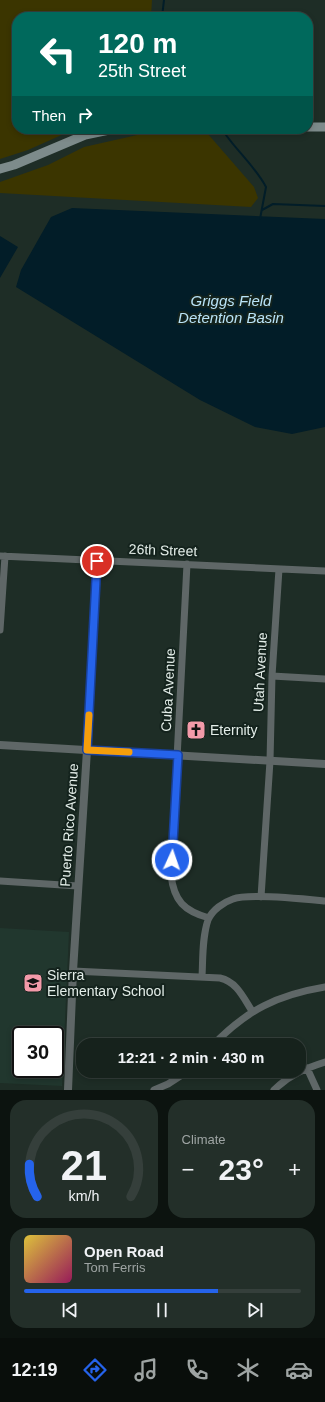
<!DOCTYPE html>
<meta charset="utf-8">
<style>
:root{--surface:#16221c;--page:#232f29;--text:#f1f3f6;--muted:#9ea4a3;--line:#353f3b;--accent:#2563eb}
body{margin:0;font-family:Helvetica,sans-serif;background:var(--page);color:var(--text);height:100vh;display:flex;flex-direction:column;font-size:15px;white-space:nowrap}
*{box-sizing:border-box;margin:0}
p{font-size:13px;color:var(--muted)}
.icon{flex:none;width:22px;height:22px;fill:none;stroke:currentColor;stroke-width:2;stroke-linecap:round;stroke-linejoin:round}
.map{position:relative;height:1090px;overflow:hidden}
.side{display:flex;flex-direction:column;gap:10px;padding:10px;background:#0c130f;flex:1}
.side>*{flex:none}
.banner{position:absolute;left:12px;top:12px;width:301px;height:122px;border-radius:16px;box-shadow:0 2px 6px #0003,0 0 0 1px var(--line);background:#00695c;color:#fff;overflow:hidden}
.speed{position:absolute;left:12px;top:1026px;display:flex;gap:8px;font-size:20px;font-weight:700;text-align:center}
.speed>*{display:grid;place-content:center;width:52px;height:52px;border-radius:50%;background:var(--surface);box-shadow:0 2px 6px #0003,0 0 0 1px var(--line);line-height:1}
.speed .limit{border:2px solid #111;border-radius:6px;background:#fff;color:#111}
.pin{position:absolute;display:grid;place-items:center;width:34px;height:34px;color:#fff;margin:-17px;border:2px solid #fff;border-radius:50%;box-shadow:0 1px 4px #0007}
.me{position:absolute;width:44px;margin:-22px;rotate:3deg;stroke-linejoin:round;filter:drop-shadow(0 0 3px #0008)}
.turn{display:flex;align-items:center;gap:14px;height:84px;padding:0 20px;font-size:18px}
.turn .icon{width:52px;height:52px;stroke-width:2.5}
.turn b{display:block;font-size:28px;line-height:34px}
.then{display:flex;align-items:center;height:38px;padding:0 20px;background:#0003;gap:8px;font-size:15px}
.big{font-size:30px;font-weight:600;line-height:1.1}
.side .tile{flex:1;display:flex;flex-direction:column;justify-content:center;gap:6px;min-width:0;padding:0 14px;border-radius:16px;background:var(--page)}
.side .dial{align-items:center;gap:0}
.dial svg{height:104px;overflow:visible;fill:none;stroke:var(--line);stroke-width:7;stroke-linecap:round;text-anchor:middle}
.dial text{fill:var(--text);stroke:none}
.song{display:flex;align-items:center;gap:12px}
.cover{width:48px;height:48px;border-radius:6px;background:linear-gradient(135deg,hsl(50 70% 55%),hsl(330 70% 35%))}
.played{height:4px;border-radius:2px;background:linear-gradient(90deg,var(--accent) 70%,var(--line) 70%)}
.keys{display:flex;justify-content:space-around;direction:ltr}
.heat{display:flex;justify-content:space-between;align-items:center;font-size:22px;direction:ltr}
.side .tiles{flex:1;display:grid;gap:10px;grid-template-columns:1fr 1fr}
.tile:last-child{grid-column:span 2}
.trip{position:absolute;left:76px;top:1038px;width:230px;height:40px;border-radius:16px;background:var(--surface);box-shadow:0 2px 6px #0003,0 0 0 1px var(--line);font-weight:600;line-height:40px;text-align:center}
.tab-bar{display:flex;height:64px;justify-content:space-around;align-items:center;background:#090e0b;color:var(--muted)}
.tab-bar .icon{width:28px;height:28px}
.tab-bar .selected{color:var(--accent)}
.tab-bar b{font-size:18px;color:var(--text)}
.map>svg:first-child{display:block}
.built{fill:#21372e;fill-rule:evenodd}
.green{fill:#3b3500}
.water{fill:#021d28}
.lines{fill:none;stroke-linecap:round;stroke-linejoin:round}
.stream{stroke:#021d28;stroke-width:2}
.minor{stroke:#5f6767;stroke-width:7}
.tertiary{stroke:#5f6767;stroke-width:8}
.secondary{stroke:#7d8b8b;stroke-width:9}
.route-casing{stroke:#184099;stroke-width:10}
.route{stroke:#2563eb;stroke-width:7}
.slow{stroke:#f59e0b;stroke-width:7}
.labels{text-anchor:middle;stroke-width:4;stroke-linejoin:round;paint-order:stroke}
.street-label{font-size:14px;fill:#e4eee9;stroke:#14231d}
.poi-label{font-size:14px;fill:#e4eee9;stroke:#14231d;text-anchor:start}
.water-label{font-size:15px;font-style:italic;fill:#b9e3f7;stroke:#14231d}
</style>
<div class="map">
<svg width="325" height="1090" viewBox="0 0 325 1090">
<rect width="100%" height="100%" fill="#1e2d26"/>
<!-- built -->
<path class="built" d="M0,928L69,932L62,1086L0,1083ZM21,1035H55V1069H21Z"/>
<!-- green -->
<path class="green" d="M0,0H152L151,17H17V129H75L28,150L0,159Z
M146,133L208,134L254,187L258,198L251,207L0,193V182L48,165L84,147Z"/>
<!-- water -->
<path class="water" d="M72,208L325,219V427L292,434L255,427L200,400L16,287L21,270L51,217Z
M0,236L18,247L0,278Z"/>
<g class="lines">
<!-- stream -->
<path class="stream" d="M162,17L164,0
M226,135C239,153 256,168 266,187L260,219
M262,210L273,204L325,206"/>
<!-- minor -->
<path class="minor" d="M0,556L325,571
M187,564L171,875C174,901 184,911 209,918
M0,630L5,556
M272,676L325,679
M87,750L97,561
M0,881L78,886
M261,897L270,761L272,676L279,569
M73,971L220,978C237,982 243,997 252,1011
M202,977C203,958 202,938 208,920C212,910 224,902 233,899C249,893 305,899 325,901
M213,1045C247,1010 277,995 325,987
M307,1068L317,1090
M154,1090L168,1084L188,1071
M274,1090C289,1075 306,1068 325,1062"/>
<!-- tertiary -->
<path class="tertiary" d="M0,745L325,764
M68,1090L73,971L87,750"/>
<!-- secondary -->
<path class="secondary" d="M308,127H325
M0,169L14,165L85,135L114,129"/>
</g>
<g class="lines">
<defs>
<path id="route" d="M97,561L87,750L178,755L172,860"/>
</defs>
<!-- route casing -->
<use href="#route" class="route-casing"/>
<!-- route -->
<use href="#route" class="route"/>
<!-- slow -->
<path class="slow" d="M89,715L87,750L129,752"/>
</g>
<!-- icons -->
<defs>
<symbol id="church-square" viewBox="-11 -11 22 22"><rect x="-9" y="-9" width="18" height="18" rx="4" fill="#f39aa9" stroke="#14231d"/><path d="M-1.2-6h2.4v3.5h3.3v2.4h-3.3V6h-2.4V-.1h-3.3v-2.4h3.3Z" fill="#111"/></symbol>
<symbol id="school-square" viewBox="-11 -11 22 22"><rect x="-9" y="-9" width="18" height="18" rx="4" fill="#f39aa9" stroke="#14231d"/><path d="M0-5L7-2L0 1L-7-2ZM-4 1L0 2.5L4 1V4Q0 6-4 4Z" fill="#111"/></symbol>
</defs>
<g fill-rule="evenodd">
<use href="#church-square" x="185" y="719" width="22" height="22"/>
<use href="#school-square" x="22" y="972" width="22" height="22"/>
</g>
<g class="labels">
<!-- street labels -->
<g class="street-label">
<text transform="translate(163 550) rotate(2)" y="5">26th Street</text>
<text transform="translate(260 672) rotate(-87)" y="5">Utah Avenue</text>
<text transform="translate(168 690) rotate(-87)" y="5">Cuba Avenue</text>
<text transform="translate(69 825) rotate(-86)" y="5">Puerto Rico Avenue</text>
</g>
<!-- poi labels -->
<g class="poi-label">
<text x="210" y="735">Eternity</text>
<text x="47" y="980">Sierra<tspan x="47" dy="16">Elementary School</tspan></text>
</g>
<!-- water labels -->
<g class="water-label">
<text x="231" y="306">Griggs Field<tspan x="231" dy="17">Detention Basin</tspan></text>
</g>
</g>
</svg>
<div class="speed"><div class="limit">30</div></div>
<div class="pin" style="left:97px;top:561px;background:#d93025"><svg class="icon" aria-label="arrive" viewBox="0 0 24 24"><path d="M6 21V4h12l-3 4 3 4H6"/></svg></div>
<svg class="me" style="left:172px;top:860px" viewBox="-20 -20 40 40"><circle r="17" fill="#2563eb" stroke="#fff" stroke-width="3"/><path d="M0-11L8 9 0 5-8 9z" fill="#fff"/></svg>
<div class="trip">12:21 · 2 min · 430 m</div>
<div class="banner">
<div class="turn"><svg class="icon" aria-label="left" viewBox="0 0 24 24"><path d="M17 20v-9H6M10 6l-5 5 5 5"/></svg><div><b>120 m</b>25th Street</div></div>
<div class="then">Then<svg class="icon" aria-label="right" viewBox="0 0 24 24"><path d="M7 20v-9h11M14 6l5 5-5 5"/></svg></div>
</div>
</div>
<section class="side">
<div class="tiles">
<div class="tile dial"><svg viewBox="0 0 100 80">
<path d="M14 69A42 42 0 1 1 86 69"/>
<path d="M14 69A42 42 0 0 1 8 44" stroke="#2563eb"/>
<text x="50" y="56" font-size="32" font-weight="700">21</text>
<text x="50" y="72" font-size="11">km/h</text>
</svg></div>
<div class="tile"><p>Climate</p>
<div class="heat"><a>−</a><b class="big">23°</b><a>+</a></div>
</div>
<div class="tile">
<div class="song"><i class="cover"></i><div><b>Open Road</b><p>Tom Ferris</p></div></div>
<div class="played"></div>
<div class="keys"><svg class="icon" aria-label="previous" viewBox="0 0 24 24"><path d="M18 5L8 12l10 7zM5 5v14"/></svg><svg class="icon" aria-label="pause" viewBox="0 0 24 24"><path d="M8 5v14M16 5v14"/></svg><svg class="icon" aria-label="next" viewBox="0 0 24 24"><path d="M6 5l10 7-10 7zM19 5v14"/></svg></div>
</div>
</div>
</section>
<nav class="tab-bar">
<b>12:19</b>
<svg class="icon selected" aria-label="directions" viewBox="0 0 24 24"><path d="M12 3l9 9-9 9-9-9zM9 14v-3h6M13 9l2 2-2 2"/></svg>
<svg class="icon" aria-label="music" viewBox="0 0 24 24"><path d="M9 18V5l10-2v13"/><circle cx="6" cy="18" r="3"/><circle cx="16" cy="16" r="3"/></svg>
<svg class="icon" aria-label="phone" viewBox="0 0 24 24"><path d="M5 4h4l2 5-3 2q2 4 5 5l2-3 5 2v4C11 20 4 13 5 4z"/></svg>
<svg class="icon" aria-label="climate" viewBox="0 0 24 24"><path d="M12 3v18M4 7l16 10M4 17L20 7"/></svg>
<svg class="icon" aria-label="car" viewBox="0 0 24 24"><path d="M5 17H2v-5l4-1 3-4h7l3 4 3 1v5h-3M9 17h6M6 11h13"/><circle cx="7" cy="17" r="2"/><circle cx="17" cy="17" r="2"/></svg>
</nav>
